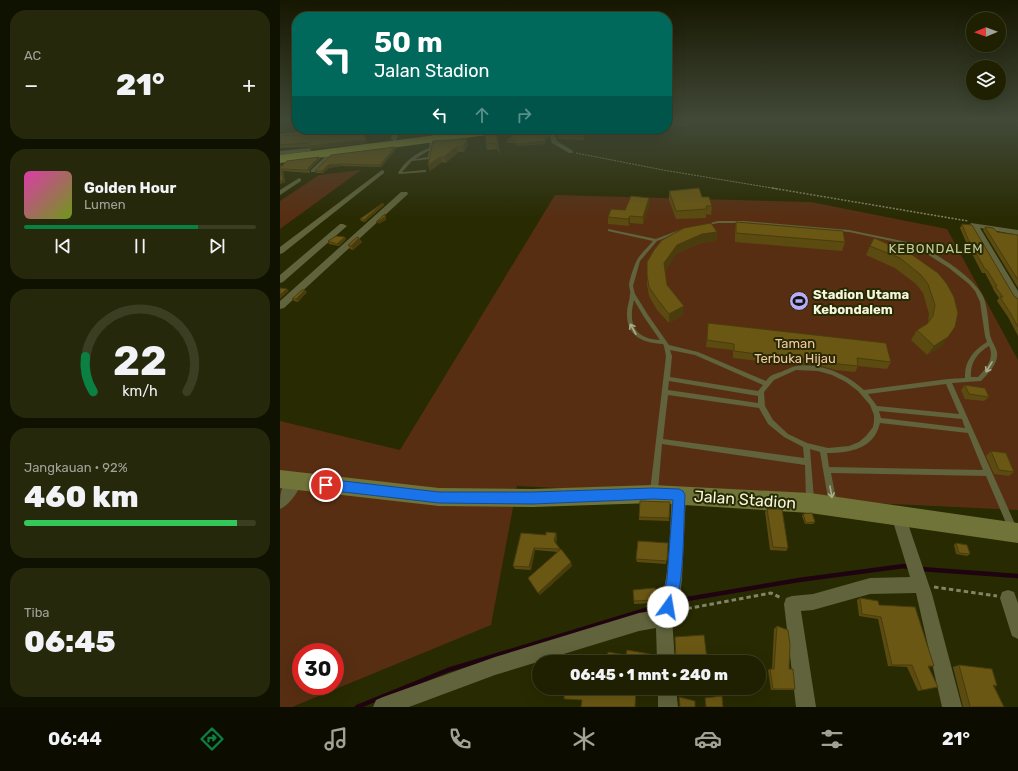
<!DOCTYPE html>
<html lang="id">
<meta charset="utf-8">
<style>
:root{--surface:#1e2001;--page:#26280b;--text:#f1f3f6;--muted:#a1a399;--line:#3c3e23;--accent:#0b8043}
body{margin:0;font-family:Rubik,sans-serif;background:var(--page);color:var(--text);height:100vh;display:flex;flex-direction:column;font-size:15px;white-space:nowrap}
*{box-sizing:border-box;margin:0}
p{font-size:13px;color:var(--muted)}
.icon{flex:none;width:22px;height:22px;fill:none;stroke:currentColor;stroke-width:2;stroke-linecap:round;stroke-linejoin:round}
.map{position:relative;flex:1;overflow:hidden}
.sheet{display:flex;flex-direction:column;gap:10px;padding:10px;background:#101201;width:280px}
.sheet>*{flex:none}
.banner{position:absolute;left:12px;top:12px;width:380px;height:122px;border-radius:16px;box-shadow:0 4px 16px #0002,0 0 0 1px var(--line);background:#00695c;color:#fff;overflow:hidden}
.needle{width:26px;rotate:269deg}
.buttons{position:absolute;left:686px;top:12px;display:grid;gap:8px}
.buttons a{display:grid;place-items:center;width:40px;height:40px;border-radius:50%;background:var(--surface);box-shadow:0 4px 16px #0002,0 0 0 1px var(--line);font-size:20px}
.speed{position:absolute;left:12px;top:643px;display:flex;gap:8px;font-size:20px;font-weight:700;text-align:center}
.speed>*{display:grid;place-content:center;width:52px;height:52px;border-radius:50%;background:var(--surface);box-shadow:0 4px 16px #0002,0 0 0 1px var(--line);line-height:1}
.speed .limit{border:6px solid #d22;background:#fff;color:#111}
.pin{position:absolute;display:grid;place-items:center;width:34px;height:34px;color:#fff;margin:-17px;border:2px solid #fff;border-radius:50%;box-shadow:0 1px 4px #0007}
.me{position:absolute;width:44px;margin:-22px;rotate:13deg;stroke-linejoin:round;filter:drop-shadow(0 0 3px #0008)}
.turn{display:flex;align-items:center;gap:14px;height:84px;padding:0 16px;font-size:18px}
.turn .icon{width:52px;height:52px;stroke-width:2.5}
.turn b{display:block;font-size:28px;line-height:34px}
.lanes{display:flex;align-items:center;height:38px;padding:0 16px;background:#0003;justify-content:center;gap:20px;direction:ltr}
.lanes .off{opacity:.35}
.big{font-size:30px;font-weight:800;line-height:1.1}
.sheet .widget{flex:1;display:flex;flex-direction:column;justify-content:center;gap:6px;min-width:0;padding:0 14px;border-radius:16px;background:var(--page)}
.sheet .dial{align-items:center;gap:0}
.dial svg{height:104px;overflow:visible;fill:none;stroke:var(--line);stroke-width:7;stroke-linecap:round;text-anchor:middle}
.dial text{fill:var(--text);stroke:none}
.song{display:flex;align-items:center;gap:12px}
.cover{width:48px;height:48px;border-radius:6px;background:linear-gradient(135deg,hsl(320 70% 55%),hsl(80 70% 35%))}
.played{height:4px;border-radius:2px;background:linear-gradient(90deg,var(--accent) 75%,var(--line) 75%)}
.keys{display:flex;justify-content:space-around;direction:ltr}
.heat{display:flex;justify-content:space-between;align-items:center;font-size:22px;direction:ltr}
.charge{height:6px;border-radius:3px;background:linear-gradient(90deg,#34c759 92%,var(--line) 0)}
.trip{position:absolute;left:252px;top:655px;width:234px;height:40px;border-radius:20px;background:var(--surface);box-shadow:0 4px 16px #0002,0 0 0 1px var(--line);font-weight:800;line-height:40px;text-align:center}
.tab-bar{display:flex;height:64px;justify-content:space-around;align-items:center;background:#0c0d00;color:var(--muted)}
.tab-bar .icon{width:28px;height:28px}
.tab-bar .active{color:var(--accent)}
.tab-bar b{font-size:18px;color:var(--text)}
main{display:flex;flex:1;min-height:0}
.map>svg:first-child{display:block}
.green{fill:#582e12;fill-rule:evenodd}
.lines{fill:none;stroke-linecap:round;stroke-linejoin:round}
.stream{stroke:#1f0311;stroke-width:4.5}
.path-far2{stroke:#828463;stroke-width:1;stroke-dasharray:2 1;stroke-linecap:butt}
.path-far1{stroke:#828463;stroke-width:1.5;stroke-dasharray:2 1.5;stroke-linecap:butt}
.path{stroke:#828463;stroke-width:3;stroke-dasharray:4.5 3;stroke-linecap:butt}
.lane{fill:#60633b;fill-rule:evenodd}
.street{fill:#60633b;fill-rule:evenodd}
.secondary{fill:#707438;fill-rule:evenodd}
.highway{fill:#959a32;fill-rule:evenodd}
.wall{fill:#5b4b10}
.shaded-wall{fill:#4a3d0d}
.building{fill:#6a5713;stroke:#4a3d0d}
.oneway{stroke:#aaac8d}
.route{fill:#1a73e8;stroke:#114b97}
.labels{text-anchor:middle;stroke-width:4;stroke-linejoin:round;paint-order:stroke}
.far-quarter-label{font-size:13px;letter-spacing:1px;fill:#c6ca9f;stroke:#282a01}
.poi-label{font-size:13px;font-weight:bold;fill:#f3f5df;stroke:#282a01;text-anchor:start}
.park-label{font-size:13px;fill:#f6c5a7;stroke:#282a01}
.near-street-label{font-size:16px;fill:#f3f5df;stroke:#282a01}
</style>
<main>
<section class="sheet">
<div class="widget"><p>AC</p>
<div class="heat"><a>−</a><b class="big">21°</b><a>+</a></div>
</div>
<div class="widget">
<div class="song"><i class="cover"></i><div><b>Golden Hour</b><p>Lumen</p></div></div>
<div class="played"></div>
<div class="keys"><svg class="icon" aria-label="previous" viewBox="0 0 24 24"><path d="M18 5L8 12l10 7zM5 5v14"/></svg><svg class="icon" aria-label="pause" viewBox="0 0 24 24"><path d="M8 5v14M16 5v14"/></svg><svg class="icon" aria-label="next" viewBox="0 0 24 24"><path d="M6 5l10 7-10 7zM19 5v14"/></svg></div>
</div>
<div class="widget dial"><svg viewBox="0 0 100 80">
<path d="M14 69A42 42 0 1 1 86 69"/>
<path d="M14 69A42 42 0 0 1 8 42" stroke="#0b8043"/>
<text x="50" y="56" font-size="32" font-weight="700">22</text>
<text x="50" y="72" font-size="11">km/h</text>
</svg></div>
<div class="widget"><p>Jangkauan · 92%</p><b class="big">460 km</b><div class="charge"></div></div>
<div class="widget"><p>Tiba</p><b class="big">06:45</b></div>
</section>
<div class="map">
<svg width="738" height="707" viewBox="0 0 738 707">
<rect width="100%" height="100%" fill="#282a01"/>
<!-- green -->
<path class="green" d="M81,170L0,229V201L39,175Z
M275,195L531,202L667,229L738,360V510L237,486L211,625L12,707H0V421L120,450ZM21,652H55V686H21Z"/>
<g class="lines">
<!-- stream -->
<path class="stream" d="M640,569L738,576
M395,601L519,580L624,566L631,568
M77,707L168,670L382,605"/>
<!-- path-far2 -->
<path class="path-far2" d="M296,153L383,170L498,189"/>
<!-- path-far1 -->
<path class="path-far1" d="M492,188L688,221"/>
<!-- path -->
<path class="path" d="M654,587L717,596
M400,610L491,593L501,598"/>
<!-- lane -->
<path class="lane" d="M154,133L156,134L150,159L132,161L122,172L145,170H146V172L119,174L118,173C125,161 136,153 149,148L152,134ZM148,151H149L148,157L135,159Z
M438,221H464L569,230L632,243C652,250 693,276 703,296C708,307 708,322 710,335C711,340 714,344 716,349C721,361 709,373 701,381L672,383L735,524L736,527L735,530L732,531L729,530L706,476L551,473L557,504L556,506L553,508L550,506L549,504L540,452L530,449L531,462L534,499L533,501L530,502L527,501L526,499L525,465L382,444L378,491L376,493L374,494L372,493L370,491L386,356L384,346L383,344C362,343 346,336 347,312C347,306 350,300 350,294C351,291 349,288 349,285C349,281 354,266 356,262C359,255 368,247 373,241L328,231V229L376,239L407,227H409V229L377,241L360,261L353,286L355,294L368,315L389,345L418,352L486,381C490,375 494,374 501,372C506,370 511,367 516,366C539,362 567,374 584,390L668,379L685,378C684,361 694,350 707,342L705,336L700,302L695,291L689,284L669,268L647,254L631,245L569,232L464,223H438L425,226L423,225ZM354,300L364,317L380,340C354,339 348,323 354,300ZM709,346C715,358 706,369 698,377H691C690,363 697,353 709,346ZM390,350L415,355L483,385L478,391L390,377L392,356ZM516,370L538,371L552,375L566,382L578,391L590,405L594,415V421L593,427L586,436L579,442L569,446L548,448L527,443L508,434L493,420L485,406L484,392L494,380ZM389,381L478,396V403L388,390ZM666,384L679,414L597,406L588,394ZM388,395L479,408L488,424L504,437L523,447L524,458L383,439ZM599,411L682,419L685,428L601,418ZM600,423L688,433L703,470L549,467L547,453C570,453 594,449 600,423Z"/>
<!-- street -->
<path class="street" d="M54,129H76L73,131L0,138V134Z
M113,129H119L117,139L114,141L111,139Z
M267,129H273L277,141L293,151V153H289L272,143Z
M29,148L31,149V151L0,155V151Z
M51,151L56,152L35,172H31V170Z
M102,170L104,171V173L3,253L0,254V247Z
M19,178L21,179V181L0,195V190Z
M121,192H127L128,194L4,308L0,309V301Z
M691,223L738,230V237L733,234L700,228L738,291V302L733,299L690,225Z
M60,224H63L67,226L3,282L0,283V275Z
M16,474L21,476L23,481C19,490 10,505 0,509C0,495 0,481 16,474Z
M399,488L404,490L406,495L402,579L400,595L392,618L395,662H377L376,628L359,631L215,675L129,707H93L96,700L103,697L215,657L359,613L378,610C391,575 389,533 392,495L394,490Z
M618,508L623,510L625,515L652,594L682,707H662L636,593L590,594L533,610L521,611L536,707H516L504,604L506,598L512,596L533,594L590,578L630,577L611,515L613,510Z
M728,590L734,592L738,603V639L732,636L720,598L722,592Z
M378,688H396L398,707H378Z"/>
<!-- secondary -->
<path class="secondary" d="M0,470L159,488L253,489L373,485L530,493L738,523V543L530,513L373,503L253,507L159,506L0,488Z"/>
<!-- highway -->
<path class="highway" d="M204,129H234L229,132L0,163V155Z"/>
</g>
<!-- wall -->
<path class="wall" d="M75,129H85L86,143L32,149L29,147L0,148V136L56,132Z
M275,129H305L304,140L278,139Z
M208,130L217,135L220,154L217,149L207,150L206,144L208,133Z
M269,137V139H266L265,144L236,146V143H227V140Z
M153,141L188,144L184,152H178L166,163L162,162L150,171Z
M116,149L101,167L61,166L49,168L43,173H36L35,171Z
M39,157L40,159L30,169V173L3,171L5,182L0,184L1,165L2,166Z
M389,191L422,197L432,206L431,215L426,214V218L396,219L389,200Z
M369,198V205L363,224L350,223L349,226L328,224V217L345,210Z
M103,203L104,205L85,222L81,221L80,219Z
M456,222L565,242L562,251L455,242V231Z
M682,224L734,296L738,299V336L728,317L717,301L719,298L713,289V288L705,273H702L686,242L680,228Z
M705,227L717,232L738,235V288L703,230Z
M437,232L436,241L421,243L396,254L385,271L387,285L403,315L389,323L377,310L369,296L367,285V262Z
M65,237L66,239L59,246L49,244L48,241Z
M79,238L82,242L73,250L70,249L68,245Z
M590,246L658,273L662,346L647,355L631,340L637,330L648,323L649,314L643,293L636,284L615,268L586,255Z
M27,292L18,302L14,301L12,299Z
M428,323L611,362L607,369L578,366L575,372L555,370L534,364L513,365L453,358V350L426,347Z
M685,385L709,397L704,401L685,399L681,390Z
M711,451L734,472L729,476L714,474L706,456Z
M390,502L389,521L359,520V517Z
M487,509L508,548L506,551L490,550L485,512Z
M523,514L535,522L533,524H525L522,516Z
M276,533L277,536L276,543L292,566L260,595L278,552L255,550L251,570L235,569L233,566L266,535Z
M388,543L386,564L357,562L356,559Z
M676,543L690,554L687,556L676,554L674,545Z
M375,588L376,603L354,604L353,590Z
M580,598L599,605L654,666L648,667L658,687L638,691L627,667L608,666L598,619L579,616L577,600Z
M497,626L515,689L513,690H491L488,670L490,669H492L494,629Z
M395,637L427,659L431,662H396L395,639Z
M679,665L717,686H714L724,707H683L673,667Z
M357,688L302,700L286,699H284Z"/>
<!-- shaded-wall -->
<path class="shaded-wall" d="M409,122L408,126L387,128V124Z
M84,129H85L86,130V143L32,149L31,146Z
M151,129H172L120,134L119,132Z
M216,129L217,135L220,154L218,148Z
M265,137V144L236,146L235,144Z
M187,139L188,144L184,152L183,147Z
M115,147L116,149L101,167L100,165Z
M176,147L178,152L166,163L164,157Z
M39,157L40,159L30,169V173L28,170L29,167Z
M160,157L162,162L150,171L148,165Z
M60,164L61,166L49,168L43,173L42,171L48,165Z
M1,169L3,171L5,182L0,184Z
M369,198V205L363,224V217Z
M103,203L104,205L85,222L84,220Z
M105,214L106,216V220L99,224L97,222Z
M350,216V223L349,226L348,219Z
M437,232L436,241L421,243L396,254L384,272V263L397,245L422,234Z
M65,237L66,239L59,246L57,244Z
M79,238L82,242L73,250L71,246Z
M7,289L9,291L0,299V295Z
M25,290L27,292L18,302L16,299Z
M404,306L403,315L389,323V314Z
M668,337L662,346L647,355L654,346Z
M276,533L277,536L276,544L274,541Z
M254,548L255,550L251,570L249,567Z
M291,562L292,566L260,595L258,593Z"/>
<!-- building -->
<path class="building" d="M387,120H409V122L387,124Z
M75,129H84L85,140L31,146L27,143L0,145V136L56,132Z
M119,129H151L119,132Z
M216,129L218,148L215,143L206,144L205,134L209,133L208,130Z
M254,129H266L269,137H265V141L235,144L236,140H227L237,132L254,133Z
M275,129H305L304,136H278Z
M187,139L183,147H176L164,157H160L148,165L153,141Z
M115,147L100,165L60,164L48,165L42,171H35L51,155Z
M39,157L29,167L28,170L1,169L3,180L0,181V163L1,167L7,161Z
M419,188L422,197H429L432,206H426L427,209L396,211L389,191Z
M351,196L369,198L363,217L350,216L348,219L328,217L331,209L345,210Z
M103,203L84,220L80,219Z
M105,214V217L97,222H96Z
M456,222L563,231L565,242L456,233Z
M431,223L437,232L422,234L397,245L384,263L387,285L404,306L389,314L378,300L369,287L367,275V262L374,250L382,240L404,228Z
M682,224L692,225L734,296L738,299V327L731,314L720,297H723L715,286H717L707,270L705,269L688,239Z
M705,227L713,228L717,232L738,235V280Z
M56,236L65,237L57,244L48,241Z
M77,237L79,238L71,246L68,245Z
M594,238L631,254L658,273L667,284L674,297L678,313L675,327L668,337L654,346L637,330L647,324L653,316L655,305L648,284L641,275L620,258L590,246Z
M0,288L7,289L0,295Z
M22,290H25L16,299H12Z
M428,323L606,343L611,362L577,358L578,366L558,364L537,358L516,359L454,351V344L427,340Z
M685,385L705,388L709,397L689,394Z
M711,451L726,453L734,472L719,470Z
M360,501L390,502L389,518L359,517Z
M487,509H502L508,548L493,547Z
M532,513L535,522L526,523L523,514Z
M266,532L276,533L274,541L280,549L254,548L249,567L233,566L241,533L266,535Z
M358,541L388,543L387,561L356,559Z
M676,543L687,545L690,554L679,553Z
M281,549L291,562L258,593L248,578Z
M375,588L376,600L354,601L353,590Z
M580,598L598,601L599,605L635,607L654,666H648L658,687L642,690L632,665H612L601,617L582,614Z
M497,626L508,630L510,645L509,669H513L515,689H493L490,669H494Z
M424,635L427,659H431V662H396L395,637Z
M347,650L370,654L369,662H314L315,658L327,661L328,652L346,655Z
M679,665L712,669L717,686L713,685L724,707H689L690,706Z
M285,688H356L355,707H301L302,700L284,699Z
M442,696L443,707H426L425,698Z
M399,697L415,701V707H398L400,706Z"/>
<!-- one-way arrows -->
<defs><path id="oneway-shaft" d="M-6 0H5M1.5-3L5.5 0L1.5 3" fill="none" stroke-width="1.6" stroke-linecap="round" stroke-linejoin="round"/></defs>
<g class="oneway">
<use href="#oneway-shaft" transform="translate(353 329) rotate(-119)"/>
<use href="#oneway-shaft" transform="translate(709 367) rotate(121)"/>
<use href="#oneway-shaft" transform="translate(551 492) rotate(80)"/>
</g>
<!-- sky -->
<linearGradient id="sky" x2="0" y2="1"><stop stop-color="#161701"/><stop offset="0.55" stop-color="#424a38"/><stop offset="1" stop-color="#424a38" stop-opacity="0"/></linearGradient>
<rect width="738" height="219" fill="url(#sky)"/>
<!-- route -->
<path class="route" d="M46,479L159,492H253L373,488L399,489L403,491L405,495C403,528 405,583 393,612L388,614L383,612L381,607L387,579L393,500L373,499L253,504L159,503L46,490L42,489L40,485L42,481Z"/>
<!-- icons -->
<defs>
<symbol id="stadium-disc" viewBox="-11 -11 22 22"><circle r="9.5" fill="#b9abf7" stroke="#282a01"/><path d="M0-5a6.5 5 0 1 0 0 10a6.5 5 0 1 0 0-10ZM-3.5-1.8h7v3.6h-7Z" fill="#111"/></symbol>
</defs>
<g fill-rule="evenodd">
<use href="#stadium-disc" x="508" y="290" width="22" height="22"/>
</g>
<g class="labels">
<!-- far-quarter labels -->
<g class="far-quarter-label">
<text x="656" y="253">KEBONDALEM</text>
</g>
<!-- poi labels -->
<g class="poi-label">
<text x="533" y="299">Stadion Utama<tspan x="533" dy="15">Kebondalem</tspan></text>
</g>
<!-- park labels -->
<g class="park-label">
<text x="515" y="348">Taman<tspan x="515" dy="15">Terbuka Hijau</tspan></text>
</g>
<!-- near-street labels -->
<g class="near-street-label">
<text transform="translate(465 499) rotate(4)" y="6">Jalan Stadion</text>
</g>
</g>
</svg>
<div class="buttons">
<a><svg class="needle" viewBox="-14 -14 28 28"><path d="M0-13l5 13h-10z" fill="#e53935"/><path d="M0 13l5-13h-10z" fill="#a1a399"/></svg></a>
<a><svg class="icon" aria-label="layers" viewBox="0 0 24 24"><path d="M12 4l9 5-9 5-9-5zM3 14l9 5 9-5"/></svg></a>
</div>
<div class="speed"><div class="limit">30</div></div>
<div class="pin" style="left:46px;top:485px;background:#d93025"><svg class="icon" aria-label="arrive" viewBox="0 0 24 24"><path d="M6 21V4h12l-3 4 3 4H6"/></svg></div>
<svg class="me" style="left:388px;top:607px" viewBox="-20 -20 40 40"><circle r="19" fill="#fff"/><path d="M0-13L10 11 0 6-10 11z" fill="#1a73e8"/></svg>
<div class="trip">06:45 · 1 mnt · 240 m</div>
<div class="banner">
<div class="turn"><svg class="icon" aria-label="left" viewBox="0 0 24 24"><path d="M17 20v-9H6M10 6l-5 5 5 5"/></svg><div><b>50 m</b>Jalan Stadion</div></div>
<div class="lanes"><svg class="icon" aria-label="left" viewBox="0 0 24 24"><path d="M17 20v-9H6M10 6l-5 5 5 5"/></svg><svg class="icon off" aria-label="ahead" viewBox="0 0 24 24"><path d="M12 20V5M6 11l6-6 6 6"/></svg><svg class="icon off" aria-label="right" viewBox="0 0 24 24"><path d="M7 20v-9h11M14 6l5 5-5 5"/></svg></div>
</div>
</div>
</main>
<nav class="tab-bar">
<b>06:44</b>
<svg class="icon active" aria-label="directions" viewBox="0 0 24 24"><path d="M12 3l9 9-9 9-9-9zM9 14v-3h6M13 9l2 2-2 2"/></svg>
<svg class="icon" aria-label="music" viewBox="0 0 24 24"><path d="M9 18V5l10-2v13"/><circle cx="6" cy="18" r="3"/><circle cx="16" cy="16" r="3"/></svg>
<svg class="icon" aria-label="phone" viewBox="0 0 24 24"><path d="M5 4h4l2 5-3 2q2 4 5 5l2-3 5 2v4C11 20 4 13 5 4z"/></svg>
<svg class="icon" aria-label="climate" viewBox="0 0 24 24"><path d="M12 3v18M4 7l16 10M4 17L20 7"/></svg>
<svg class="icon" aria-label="car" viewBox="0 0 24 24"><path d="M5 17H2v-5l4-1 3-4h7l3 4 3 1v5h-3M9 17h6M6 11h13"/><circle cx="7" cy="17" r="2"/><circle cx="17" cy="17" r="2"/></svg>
<svg class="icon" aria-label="filters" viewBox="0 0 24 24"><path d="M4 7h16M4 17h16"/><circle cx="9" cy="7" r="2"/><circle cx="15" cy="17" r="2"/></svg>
<b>21°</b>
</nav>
